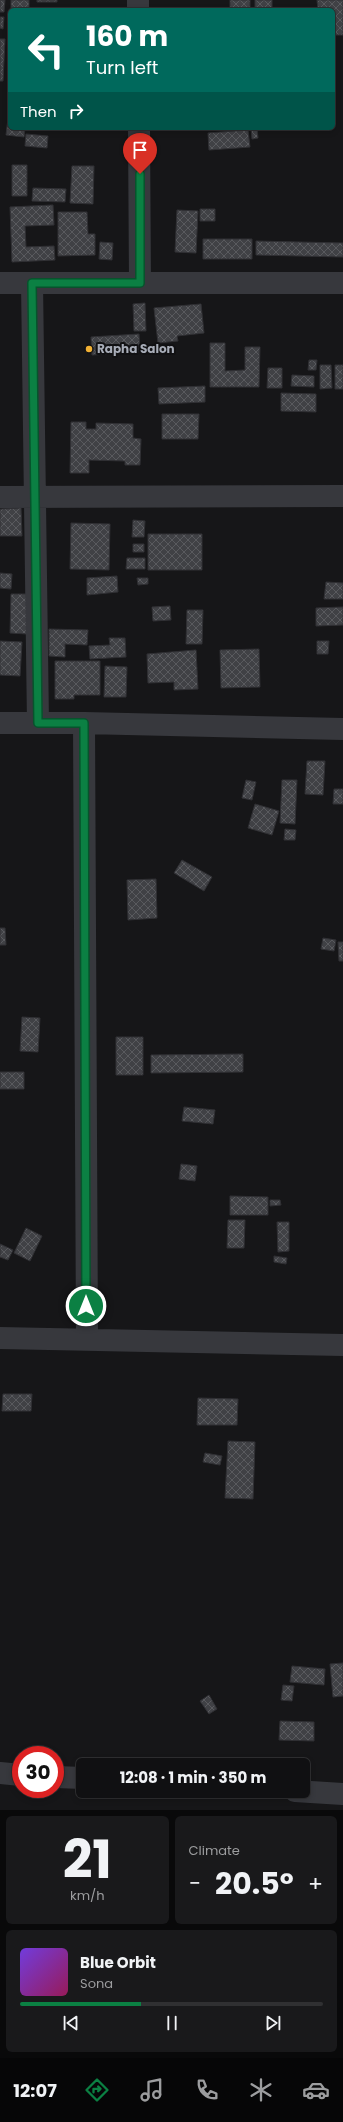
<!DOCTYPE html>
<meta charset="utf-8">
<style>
:root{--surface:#101012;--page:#19191b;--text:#f1f3f6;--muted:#9c9d9f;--line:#303032;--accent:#0b8043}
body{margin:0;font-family:Poppins,sans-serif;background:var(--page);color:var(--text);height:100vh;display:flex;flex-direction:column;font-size:15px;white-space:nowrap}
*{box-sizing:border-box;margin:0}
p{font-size:13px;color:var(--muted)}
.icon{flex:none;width:22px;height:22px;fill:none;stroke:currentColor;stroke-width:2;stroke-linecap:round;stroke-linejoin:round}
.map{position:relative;height:1810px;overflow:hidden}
.drawer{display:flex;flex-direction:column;gap:6px;padding:6px;background:#09090a;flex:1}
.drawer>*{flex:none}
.banner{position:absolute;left:8px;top:8px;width:327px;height:122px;border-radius:6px;box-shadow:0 2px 6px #0003,0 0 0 1px var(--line);background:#00695c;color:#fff;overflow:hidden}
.speed{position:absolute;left:12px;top:1746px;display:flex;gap:8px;font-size:20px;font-weight:700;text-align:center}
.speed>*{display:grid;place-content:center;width:52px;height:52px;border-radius:50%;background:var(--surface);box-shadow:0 2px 6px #0003,0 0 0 1px var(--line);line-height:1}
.speed .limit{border:6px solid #d22;background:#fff;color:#111}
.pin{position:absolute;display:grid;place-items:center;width:34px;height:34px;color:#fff;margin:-41px -17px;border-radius:50% 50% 50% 0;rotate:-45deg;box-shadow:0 0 4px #0007}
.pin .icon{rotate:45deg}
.me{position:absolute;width:44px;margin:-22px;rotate:0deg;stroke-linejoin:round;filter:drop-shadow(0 0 3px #0008)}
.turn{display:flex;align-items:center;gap:14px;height:84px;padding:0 12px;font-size:18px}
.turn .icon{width:52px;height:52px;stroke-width:2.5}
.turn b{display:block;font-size:28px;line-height:34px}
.then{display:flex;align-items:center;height:38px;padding:0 12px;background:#0003;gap:8px;font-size:15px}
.big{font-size:30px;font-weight:700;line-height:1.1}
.drawer .widget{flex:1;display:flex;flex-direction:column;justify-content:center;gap:6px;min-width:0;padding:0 14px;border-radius:6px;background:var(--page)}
.drawer .dial{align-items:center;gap:0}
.dial b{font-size:52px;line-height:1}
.song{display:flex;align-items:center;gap:12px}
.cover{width:48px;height:48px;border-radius:6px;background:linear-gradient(135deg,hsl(260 70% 55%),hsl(330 70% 35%))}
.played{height:4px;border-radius:2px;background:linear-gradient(90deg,var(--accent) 40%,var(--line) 40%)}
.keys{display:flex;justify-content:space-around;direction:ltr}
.heat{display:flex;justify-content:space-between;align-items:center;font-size:22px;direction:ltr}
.drawer .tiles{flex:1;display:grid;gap:6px;grid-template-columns:1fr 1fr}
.widget:last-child{grid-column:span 2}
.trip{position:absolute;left:76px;top:1758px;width:234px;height:40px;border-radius:6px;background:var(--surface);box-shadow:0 2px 6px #0003,0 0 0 1px var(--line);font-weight:700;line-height:40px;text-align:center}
.dock{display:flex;height:64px;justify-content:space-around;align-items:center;background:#060607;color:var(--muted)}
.dock .icon{width:28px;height:28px}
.dock .selected{color:var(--accent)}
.dock b{font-size:18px;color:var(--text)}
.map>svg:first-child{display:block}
.building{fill:url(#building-cross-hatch);stroke:#303034}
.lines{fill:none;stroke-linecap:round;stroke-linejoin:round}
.minor{stroke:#37383d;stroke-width:22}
.route-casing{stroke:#07532c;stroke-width:10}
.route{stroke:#0b8043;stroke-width:7}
.poi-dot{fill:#f2b134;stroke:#111113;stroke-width:1.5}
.labels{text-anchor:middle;stroke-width:4;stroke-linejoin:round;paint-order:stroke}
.poi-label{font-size:12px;font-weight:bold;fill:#a8adb8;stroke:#111113;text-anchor:start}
</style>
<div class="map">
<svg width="343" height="1810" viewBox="0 0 343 1810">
<defs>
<pattern id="building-cross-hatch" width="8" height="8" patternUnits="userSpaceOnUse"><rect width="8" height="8" fill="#404145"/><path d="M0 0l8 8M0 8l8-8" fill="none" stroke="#595a5e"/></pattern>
</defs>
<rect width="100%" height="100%" fill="#161618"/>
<!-- building -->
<path class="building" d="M0,0H5L4,12H0Z
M11,0H29V10H11Z
M37,0H57V2H37Z
M230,0H250V10H230Z
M255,0H272V10H255Z
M317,0H343V35H333V10H318Z
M0,17H4L3,29L0,28Z
M0,39H5L3,81H0Z
M10,102V128H25L24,137L6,135Z
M251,128H257L258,138L252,139Z
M248,130L250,147L209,150L208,133Z
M26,134L48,136L47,148L25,146Z
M12,165H27V196H12Z
M72,166H94L93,204L70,203Z
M33,188L66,189L65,202L32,201Z
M53,205L54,225L25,226L26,247L54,246L55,260L12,262L10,207Z
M200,209H215V221H200Z
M177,210L198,211L196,253L175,252Z
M58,212H87L88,234H95V255L58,256Z
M203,239H252V259H203Z
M256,241L343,243V257L256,255Z
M100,242L113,243L112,260L99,259Z
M145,303L146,331H134L133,304Z
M201,304L204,333L177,336L178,341L158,343L154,308Z
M139,334L140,352L92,355L91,337Z
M210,343H225V371L245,370V347H260L259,387H210Z
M309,360H317L316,370H308Z
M320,365H331L332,388L320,389Z
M335,365H343V389H335Z
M268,368H282V388H267Z
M292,375L314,376V387L291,386Z
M205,386V402L159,404L158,388Z
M281,393L316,394V412L281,411Z
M162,414H199L198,439H162Z
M71,422H86V429H96V423L133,424V438L141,439L140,465H125V461L89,460V473H70Z
M21,508L22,536H0V509Z
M133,520L145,521L144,537H132Z
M71,523L110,524L109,570L70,569Z
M148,534H202V570H148Z
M133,544H144V552H133Z
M127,558H145V569H126Z
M0,573L12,574L11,589L0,588Z
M117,576L118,592L87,595V578Z
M137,578H148V584L138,585Z
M326,582L343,583V599H324Z
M11,594H28L27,634L10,633Z
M170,606L171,620L153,621L152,607Z
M343,607V625L316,626V608Z
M187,610H203L202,644H186Z
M49,629L88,630L87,645L65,644V657L49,656Z
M109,638H125L126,657L90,659L89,646L110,645Z
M0,641L22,642L20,676L0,675Z
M317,641H329L328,654H317Z
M259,649L260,687L221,688L220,650Z
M196,650L198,689L174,690V682L148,683L147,654Z
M55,661H100V695H74V699H55Z
M105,666L127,667L126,697H104Z
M307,761H325L323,795L305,794Z
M246,780L256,782L252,800L242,798Z
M282,780H297L295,824L280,823Z
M334,789H343V804H333Z
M255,804L279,811L272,835L248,828Z
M285,829L296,830L295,840H284Z
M182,860L212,877L204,891L174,873Z
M156,879L157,918L128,920L127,880Z
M0,928H5L6,945H0Z
M323,938L336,940L334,951L321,949Z
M338,942H343V961H339Z
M22,1017L40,1018L38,1052L20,1051Z
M116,1037H143V1075H116Z
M243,1054V1072L151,1073V1055Z
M0,1072H24V1089H0Z
M184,1107L215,1110L213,1124L182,1121Z
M181,1164L197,1166L195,1181L179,1179Z
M230,1196L268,1197V1215H230Z
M270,1200H280L281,1205L270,1206Z
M228,1220H245L244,1248H227Z
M277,1222H289V1251L278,1252Z
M26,1228L42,1236L30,1261L14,1253Z
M0,1244L13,1250L8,1260L0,1257Z
M274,1256L287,1258L286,1264L274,1262Z
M3,1394H32L31,1411H2Z
M198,1398L238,1399L237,1425H197Z
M228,1441L255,1442L253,1499L225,1498Z
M205,1453L222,1456L220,1465L203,1462Z
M343,1663V1696L333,1697L330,1664Z
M292,1666L325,1669L324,1685L290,1682Z
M283,1685L294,1686L292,1701L281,1700Z
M209,1695L217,1709L209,1714L200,1701Z
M280,1721L314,1722V1741L279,1740Z"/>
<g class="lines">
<!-- minor -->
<path class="minor" d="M138,0V10
M139,128L140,283
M0,283H343
M32,283L38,723
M0,497L343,496
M0,723H84L343,729
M84,723L87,1338
M0,1338L343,1345
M0,1773L21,1775
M55,1777L83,1778
M295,1791L343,1794"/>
</g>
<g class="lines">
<defs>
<path id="route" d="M86,1306L84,723H38L32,283H140V174"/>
</defs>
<!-- route casing -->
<use href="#route" class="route-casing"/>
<!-- route -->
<use href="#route" class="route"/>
</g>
<!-- markers -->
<circle class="poi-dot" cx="89" cy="349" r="4"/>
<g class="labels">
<!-- poi labels -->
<g class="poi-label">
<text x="97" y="353">Rapha Salon</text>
</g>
</g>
</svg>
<div class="speed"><div class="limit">30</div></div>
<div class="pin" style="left:140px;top:174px;background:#d93025"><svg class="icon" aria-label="arrive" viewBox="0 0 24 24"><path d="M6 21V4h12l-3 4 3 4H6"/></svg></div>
<svg class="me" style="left:86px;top:1306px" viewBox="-20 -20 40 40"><circle r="17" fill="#0b8043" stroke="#fff" stroke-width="3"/><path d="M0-11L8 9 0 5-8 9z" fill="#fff"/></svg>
<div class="trip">12:08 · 1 min · 350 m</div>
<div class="banner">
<div class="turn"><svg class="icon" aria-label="left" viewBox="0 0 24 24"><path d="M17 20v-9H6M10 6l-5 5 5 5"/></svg><div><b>160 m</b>Turn left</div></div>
<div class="then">Then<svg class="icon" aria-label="right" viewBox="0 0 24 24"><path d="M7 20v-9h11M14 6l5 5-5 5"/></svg></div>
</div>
</div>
<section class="drawer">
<div class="tiles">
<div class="widget dial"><b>21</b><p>km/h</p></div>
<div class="widget"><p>Climate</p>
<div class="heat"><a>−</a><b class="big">20.5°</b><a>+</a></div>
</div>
<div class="widget">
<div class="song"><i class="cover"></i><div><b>Blue Orbit</b><p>Sona</p></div></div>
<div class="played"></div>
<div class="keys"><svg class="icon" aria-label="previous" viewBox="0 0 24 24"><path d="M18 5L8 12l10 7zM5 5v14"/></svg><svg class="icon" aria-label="pause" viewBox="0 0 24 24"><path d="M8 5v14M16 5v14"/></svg><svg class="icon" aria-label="next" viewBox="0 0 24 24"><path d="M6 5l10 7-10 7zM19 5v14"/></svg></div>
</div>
</div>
</section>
<nav class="dock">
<b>12:07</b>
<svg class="icon selected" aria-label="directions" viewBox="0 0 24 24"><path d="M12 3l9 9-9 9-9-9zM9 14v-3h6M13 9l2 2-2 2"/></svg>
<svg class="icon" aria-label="music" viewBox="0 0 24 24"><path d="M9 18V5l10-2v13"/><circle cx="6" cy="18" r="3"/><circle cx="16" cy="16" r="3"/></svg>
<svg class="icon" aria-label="phone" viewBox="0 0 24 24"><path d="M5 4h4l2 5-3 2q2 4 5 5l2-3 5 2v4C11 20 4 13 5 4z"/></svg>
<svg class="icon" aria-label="climate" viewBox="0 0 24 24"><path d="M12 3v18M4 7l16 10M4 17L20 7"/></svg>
<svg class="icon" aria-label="car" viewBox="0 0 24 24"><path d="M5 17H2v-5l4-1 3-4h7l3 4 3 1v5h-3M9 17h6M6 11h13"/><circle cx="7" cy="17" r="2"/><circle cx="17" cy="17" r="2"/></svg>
</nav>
